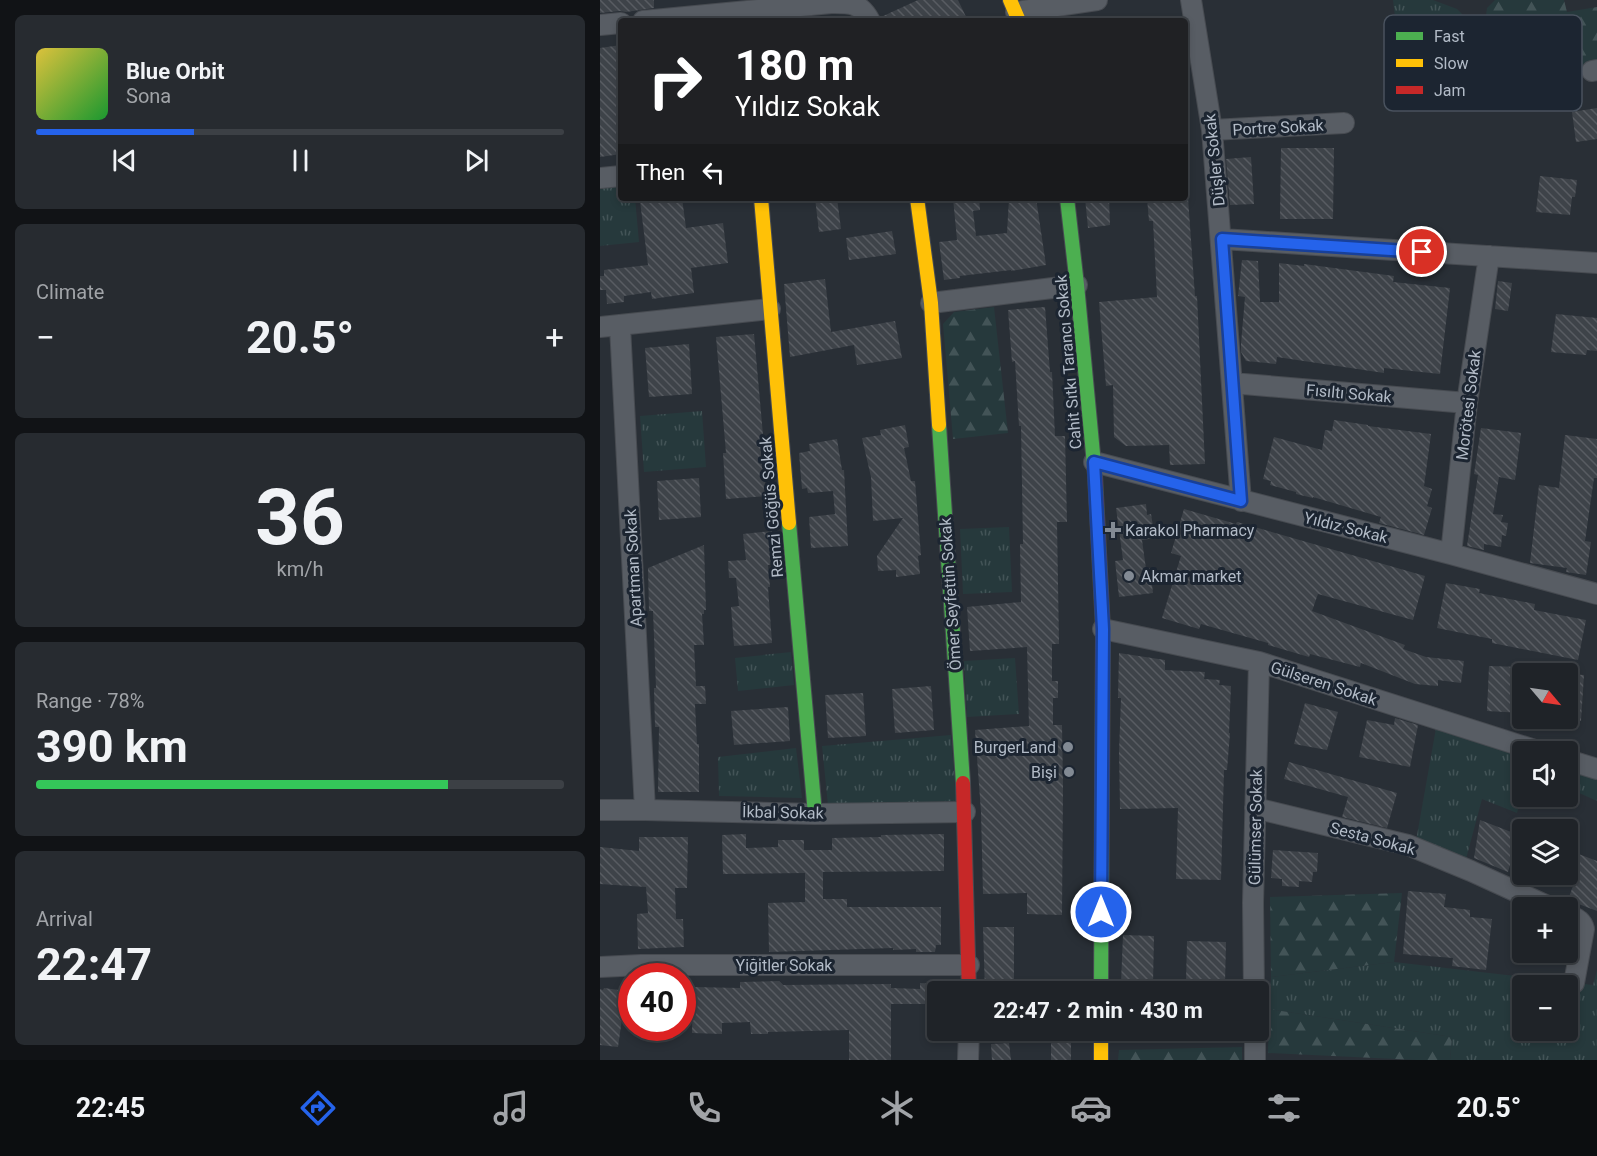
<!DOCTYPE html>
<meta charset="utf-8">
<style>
:root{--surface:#1f2328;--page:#272b30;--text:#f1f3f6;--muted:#a1a4a8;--line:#3c4045;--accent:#2563eb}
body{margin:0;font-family:Roboto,sans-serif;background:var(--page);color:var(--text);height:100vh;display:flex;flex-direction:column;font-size:22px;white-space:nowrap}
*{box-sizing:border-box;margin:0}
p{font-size:20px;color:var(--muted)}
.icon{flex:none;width:33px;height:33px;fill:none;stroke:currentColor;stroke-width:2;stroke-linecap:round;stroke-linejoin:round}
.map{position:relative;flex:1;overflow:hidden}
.drawer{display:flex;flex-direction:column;gap:15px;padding:15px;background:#111316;width:600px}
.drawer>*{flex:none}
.top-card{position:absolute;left:18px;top:18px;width:570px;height:183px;border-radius:6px;box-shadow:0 3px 9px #0003,0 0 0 2px var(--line);background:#202124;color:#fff;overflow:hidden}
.needle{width:39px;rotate:119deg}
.tools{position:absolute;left:912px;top:663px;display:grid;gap:12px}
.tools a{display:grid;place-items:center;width:66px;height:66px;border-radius:6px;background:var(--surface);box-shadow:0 3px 9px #0003,0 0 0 2px var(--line);font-size:30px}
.speed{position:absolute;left:18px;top:963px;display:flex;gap:12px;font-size:30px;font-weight:700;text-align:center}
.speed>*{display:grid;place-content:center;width:78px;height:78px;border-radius:50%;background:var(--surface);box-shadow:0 3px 9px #0003,0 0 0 2px var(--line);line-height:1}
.speed .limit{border:9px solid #d22;background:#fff;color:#111}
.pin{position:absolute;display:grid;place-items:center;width:51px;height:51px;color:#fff;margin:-26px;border:3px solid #fff;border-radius:50%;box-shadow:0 2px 6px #0007}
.me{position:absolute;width:66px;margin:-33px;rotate:0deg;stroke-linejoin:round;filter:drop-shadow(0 0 4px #0008)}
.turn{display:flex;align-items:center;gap:21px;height:126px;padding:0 18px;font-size:27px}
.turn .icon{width:78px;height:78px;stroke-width:2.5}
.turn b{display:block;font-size:42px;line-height:51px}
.then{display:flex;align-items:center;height:57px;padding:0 18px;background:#0003;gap:12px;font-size:22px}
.big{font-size:45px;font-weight:700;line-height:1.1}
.drawer .widget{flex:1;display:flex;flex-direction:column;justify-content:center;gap:9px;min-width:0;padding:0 21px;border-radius:9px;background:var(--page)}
.drawer .dial{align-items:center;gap:0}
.dial b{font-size:78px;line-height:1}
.song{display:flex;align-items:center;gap:18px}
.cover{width:72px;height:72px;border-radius:9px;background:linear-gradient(135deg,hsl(50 70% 55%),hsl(130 70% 35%))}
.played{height:6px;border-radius:3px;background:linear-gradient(90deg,var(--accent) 30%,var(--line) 30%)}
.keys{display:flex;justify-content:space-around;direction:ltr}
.heat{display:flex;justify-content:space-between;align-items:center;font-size:33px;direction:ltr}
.charge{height:9px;border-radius:4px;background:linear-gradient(90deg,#34c759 78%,var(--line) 0)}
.trip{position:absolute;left:327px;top:981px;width:342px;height:60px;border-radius:6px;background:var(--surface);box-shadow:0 3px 9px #0003,0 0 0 2px var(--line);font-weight:700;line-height:60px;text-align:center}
.dock{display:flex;height:96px;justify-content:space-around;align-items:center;background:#0c0e10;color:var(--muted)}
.dock .icon{width:42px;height:42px}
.dock .active{color:var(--accent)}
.dock b{font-size:27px;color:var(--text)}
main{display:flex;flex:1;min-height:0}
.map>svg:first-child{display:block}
.grass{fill:url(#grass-tufts);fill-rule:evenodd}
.forest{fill:url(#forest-firs)}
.building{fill:url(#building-back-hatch)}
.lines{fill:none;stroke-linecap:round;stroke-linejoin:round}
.street-casing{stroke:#474b51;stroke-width:22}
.fast-casing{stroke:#474b51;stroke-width:16}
.slow-casing{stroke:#474b51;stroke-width:16}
.jam-casing{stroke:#474b51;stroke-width:16}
.street{stroke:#585d64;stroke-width:20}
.fast{stroke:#4caf50;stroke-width:14}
.slow{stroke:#ffc107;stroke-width:14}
.jam{stroke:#c62828;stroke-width:14}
.route-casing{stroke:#184099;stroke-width:15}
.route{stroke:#2563eb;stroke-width:10}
.poi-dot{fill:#828a94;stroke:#1c2531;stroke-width:2}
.labels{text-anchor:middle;stroke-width:6;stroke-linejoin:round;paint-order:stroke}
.street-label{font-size:16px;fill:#b2bbc7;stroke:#1c2531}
.poi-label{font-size:16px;fill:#b2bbc7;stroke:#1c2531;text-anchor:start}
.key{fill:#1c2531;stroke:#49525e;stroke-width:1.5}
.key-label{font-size:16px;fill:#b2bbc7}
</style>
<main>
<section class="drawer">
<div class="widget">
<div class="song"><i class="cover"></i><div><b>Blue Orbit</b><p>Sona</p></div></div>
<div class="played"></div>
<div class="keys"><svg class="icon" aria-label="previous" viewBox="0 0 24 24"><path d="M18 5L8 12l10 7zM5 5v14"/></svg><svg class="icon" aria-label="pause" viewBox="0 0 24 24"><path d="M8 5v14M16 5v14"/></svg><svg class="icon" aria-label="next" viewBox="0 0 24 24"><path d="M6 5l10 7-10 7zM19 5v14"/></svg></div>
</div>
<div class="widget"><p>Climate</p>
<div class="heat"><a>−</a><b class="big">20.5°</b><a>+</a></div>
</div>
<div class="widget dial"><b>36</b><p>km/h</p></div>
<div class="widget"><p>Range · 78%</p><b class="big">390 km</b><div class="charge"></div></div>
<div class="widget"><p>Arrival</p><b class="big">22:47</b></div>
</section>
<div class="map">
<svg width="997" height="1060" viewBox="0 0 997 1060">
<defs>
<pattern id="grass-tufts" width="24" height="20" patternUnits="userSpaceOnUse" patternTransform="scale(1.5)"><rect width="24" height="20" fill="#26393c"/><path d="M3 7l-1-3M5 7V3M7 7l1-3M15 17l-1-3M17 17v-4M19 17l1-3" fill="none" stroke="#435457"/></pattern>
<pattern id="forest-firs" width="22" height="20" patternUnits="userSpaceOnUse" patternTransform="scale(1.5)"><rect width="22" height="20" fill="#26393c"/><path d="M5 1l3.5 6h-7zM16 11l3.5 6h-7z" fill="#435457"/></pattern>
<pattern id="building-back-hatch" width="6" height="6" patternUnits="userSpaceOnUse" patternTransform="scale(1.5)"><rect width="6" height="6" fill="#3e4349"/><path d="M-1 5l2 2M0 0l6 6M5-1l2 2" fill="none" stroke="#585c62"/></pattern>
</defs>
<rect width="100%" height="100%" fill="#292f36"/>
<!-- grass -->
<path class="grass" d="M793,0H833L857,9L862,14L868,28L866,64L864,73L804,89L807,46L798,43Z
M21,186V198H35L39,242L0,246V188Z
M102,411L106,467L44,472L40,416Z
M409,527L412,592L363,594L360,529Z
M191,652L194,685L138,691L135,658Z
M415,658L419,714L367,717L364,661Z
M836,728L922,753V795L917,813L882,799L866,859L816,841Z
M351,735L356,801L228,805L222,746Z
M196,748L202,798L119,796L118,757Z
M968,766L997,774V801L968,788Z
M794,962L993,985L997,970V1060H850L852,1037L669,1009L671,977ZM922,986H968V1030H922Z"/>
<!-- forest -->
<path class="forest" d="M895,0H964L967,12L997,7V68L897,83L879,69L887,8Z
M394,307L408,433L353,439L343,324L354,312Z
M802,893L794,962L671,977L670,897Z
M669,1009L852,1037L850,1060H817L668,1053Z
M642,1047V1060H518L519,1050Z"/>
<!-- building -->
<path class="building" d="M0,0H54V8L26,12L20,11L0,13Z
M318,0H358L368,21H282L281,17Z
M21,45V154L0,157V48Z
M997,108V139L976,142L972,112Z
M681,148H734L733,219H680Z
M651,157L654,204L630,205L626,159Z
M940,176L977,180L975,197H972L970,215L936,212Z
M63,198H82L86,228L123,223L128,263L91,268L94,293L52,299L51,292L24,296V302L7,304L6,290H0V276H4V270L48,265L40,201Z
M215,198H237L241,229L219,232Z
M353,198H379L380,210L373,211L376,236L407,233L409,198H436L446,265L411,271V270L360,276V278L344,280L339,242L357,240Z
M485,198H509L510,225L488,228Z
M547,198H588L595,296H597L605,464L570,465L569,445L526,446L514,437L513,385L506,386L499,302L557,297L553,221H549Z
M292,231L296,254L249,260L246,238Z
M642,260L658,261L660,302H679V263L704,266V264L794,276L793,282L850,288L840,374L784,368V373L677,357L676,364L646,361L641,352V344L645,297L638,296Z
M225,279L231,332L295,321L302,358L257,365L254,345L190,357L184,284Z
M898,281L912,283L908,311L895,309Z
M445,307L450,372H452L455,436H465L467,522H457L459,644H452V681H458V698H453V725H462L463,786L462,915L427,914V893L383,894L381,812L375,730L429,726L427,647L370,651L367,607L421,602L420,544H423L421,426H419L415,361L412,362L408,310Z
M956,314L997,318V351L987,350L986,355L951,352Z
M154,334L163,435H162L166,496L126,499L123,453H126L116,337Z
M89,344L92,394L49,397L45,348Z
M734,420L768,425V426L831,434L824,486L832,489L827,506L832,508L824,535L779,523L781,517L713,497V498L696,494V492L670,485L671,481L663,479L674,437L722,450L725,430L732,431Z
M305,425L309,447L304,448L311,481H315L321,555L318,556L320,574L296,577V570L278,571L277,556L303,518L273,521L271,477L262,438L281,435L280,430Z
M881,428L921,433L915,480L899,477L893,514L903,515L901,522L908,523L906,536L902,535L901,547L884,544V550L867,546L878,475L874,474Z
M965,435L997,439V478H994L985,541L991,542L986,575L966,572L967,568L930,563L939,485L959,488Z
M237,439L242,470H244L248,546L211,548L209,517L235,514L233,491L208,493L207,488L202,489L199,453L210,451L209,444Z
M99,478L101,517L59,520L57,481Z
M546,504L547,515L551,514L555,538L542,540L546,569L550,568L553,593L519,597L515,561L523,560L516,508Z
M584,509L636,524L637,522L825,576L813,620L718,594L712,611L805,645L803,649L826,657L864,661L861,683L838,680V686L815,684L761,663L760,667L710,654L709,657L668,645V643L601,624L599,629L562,618L581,556L571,553Z
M172,531L175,564L168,565L170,587H168L172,643L134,646L131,607L139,606L136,578H129L128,561L146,560L143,534Z
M104,545L106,610H104V614H102L104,645H94L96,686H105L106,704H95L97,744H99V792H58L59,727H55L54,688H56L53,611H49L48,568Z
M846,583L880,589L879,593L935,604L934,610L986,620L978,660L892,643V639L837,628Z
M519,653L565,660V670L605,672L604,679L620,680L619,685L631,686L629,733H630L627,770H624L621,880L576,879L578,808L520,809L519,752L521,698H518Z
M889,666L922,667V713L887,711Z
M968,674L984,675L981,721L968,720Z
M331,686L334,730L295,733L292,689Z
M263,693L266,736L228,738L225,695Z
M705,703L738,712L727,750L694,744Z
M188,707L190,741L134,745L131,711Z
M795,718L818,725L810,767L759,757L767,720L794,725Z
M689,762L797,793L787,828L742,817L748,797L684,779Z
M880,820L919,835L908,872L874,858Z
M146,834V848L178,847V840H204V850H232V838L281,837V835L344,834V871L223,872V899H247V907H341V945H336L335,952H316V949L293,950V948L169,952L168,903L205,902V873L123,874L122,835Z
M39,837H88L87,888H75L76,919H83L84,947L38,949L37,914L48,913L46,887L0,884V847L39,851Z
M673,850L718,853L717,872H713L712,882L699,881V887L682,886V879L671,878Z
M968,850L997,861V911L968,900L973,886L968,885Z
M808,891L846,894L844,907L870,910V917L892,919L886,970L852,966L853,958L803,954Z
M383,927H414V992H385Z
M523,935L554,936L553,984L521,983Z
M587,941L626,942L625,983L586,982Z
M179,981L183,985L291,984V988L320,989V983L338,984V1004H291V1060H249V1030L168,1032V1034H151L150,1022L122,1023V1034L92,1033L93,987L140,988V982Z
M4,988L26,991L18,1047L0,1045V989L3,990Z
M451,1030H471V1060H451Z
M409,1043L411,1060H392L391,1044Z"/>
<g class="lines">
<defs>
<path id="street" d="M591,0L612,130L641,501
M416,12L497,0
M43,21L231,3C250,3 260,2 270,21
M0,25L21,23
M992,71L997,70
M612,130L744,123
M0,178L21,176
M622,239L997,263
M331,303L477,285
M20,326L45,810
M0,327L170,309
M632,383L867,403
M494,462L851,554L997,594
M851,554L867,403L889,256
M503,629L659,662L941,752
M968,760L997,769
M655,808L808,845L871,871L952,908
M0,810H45L215,814L365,812
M968,914C975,918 982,920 984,929L974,983
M0,967L41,965H369
M654,992L653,903L659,662
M655,1030V1060
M368,1060L369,1030"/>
<path id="fast" d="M467,198L477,285L495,475
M339,425L363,783
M189,523L215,814
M501,992L502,788"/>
<path id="slow" d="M410,0L419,21
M161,198L189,523
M317,198L331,303L339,425
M501,1030V1060"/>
<path id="jam" d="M495,475L503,629L502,788
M363,783L369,992"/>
</defs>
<!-- street casing -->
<use href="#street" class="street-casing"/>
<!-- fast casing -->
<use href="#fast" class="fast-casing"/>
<!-- slow casing -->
<use href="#slow" class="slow-casing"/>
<!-- jam casing -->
<use href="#jam" class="jam-casing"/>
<!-- street -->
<use href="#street" class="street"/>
<!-- fast -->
<use href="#fast" class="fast"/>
<!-- slow -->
<use href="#slow" class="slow"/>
<!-- jam -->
<use href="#jam" class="jam"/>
</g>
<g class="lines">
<defs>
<path id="route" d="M501,912L503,629L494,462L641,501L622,239L822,252"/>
</defs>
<!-- route casing -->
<use href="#route" class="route-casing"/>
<!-- route -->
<use href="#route" class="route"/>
</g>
<!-- markers -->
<g class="poi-dot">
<path d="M510 521h6v6h6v6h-6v6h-6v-6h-6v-6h6z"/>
<circle cx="529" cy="576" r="6"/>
<circle cx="468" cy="747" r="6"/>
<circle cx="469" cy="772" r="6"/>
</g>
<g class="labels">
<!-- street labels -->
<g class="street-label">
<text transform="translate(678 127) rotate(-3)" y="6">Portre Sokak</text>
<text transform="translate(614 160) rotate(-96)" y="6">Düşler Sokak</text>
<text transform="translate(468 362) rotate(-95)" y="6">Cahit Sıtkı Tarancı Sokak</text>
<text transform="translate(749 393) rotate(5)" y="6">Fısıltı Sokak</text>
<text transform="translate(868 405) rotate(-83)" y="6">Morötesi Sokak</text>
<text transform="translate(171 507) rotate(-95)" y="6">Remzi Göğüs Sokak</text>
<text transform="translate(746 527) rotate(14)" y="6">Yıldız Sokak</text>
<text transform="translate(33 568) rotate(-93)" y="6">Apartman Sokak</text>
<text transform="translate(350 594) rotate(-94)" y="6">Ömer Seyfettin Sokak</text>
<text transform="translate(724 683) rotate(18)" y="6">Gülseren Sokak</text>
<text transform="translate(183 812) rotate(1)" y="6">İkbal Sokak</text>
<text transform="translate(655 827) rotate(-89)" y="6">Gülümser Sokak</text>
<text transform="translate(773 838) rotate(15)" y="6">Sesta Sokak</text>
<text x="184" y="971">Yiğitler Sokak</text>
</g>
<!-- poi labels -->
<g class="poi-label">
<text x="525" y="536">Karakol Pharmacy</text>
<text x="541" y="582">Akmar market</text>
<text x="456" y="753" text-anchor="end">BurgerLand</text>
<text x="457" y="778" text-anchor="end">Bişi</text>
</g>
</g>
<!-- legend -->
<rect x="784" y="15" width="198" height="96" rx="9" class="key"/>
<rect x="796" y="32" width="27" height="8" fill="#4caf50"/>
<rect x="796" y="59" width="27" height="8" fill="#ffc107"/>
<rect x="796" y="86" width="27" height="8" fill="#c62828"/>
<g class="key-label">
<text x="834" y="42">Fast</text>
<text x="834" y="69">Slow</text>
<text x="834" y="96">Jam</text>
</g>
</svg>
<div class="tools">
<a><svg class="needle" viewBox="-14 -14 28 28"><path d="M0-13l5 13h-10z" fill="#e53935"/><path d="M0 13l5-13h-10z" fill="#a1a4a8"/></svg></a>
<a><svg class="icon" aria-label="sound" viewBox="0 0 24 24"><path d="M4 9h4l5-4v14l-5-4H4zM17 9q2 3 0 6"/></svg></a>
<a><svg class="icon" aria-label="layers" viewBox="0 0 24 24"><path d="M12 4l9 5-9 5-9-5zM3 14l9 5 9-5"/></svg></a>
<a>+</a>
<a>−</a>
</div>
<div class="speed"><div class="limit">40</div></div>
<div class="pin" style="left:822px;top:252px;background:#d93025"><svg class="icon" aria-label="arrive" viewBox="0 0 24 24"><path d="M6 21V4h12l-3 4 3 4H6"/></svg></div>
<svg class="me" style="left:501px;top:912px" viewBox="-20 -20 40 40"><circle r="17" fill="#2563eb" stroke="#fff" stroke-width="3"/><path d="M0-11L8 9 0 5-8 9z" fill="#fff"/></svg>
<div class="trip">22:47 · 2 min · 430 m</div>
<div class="top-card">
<div class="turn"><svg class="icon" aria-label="right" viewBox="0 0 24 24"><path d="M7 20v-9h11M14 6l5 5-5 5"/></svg><div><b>180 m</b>Yıldız Sokak</div></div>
<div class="then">Then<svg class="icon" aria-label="left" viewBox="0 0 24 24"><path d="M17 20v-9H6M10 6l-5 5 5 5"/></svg></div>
</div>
</div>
</main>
<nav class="dock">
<b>22:45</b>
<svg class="icon active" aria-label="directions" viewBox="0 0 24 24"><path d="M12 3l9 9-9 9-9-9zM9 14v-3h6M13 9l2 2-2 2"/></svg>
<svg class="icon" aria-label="music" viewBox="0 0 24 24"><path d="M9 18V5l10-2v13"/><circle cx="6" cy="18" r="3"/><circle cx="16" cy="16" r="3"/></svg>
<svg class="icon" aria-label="phone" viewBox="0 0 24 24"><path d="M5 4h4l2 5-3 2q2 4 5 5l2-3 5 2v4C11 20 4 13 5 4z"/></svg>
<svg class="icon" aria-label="climate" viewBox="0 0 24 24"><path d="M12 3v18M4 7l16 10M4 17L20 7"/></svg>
<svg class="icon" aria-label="car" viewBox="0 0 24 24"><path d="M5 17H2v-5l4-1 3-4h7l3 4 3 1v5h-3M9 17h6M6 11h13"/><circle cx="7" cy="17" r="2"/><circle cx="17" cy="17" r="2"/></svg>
<svg class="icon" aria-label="filters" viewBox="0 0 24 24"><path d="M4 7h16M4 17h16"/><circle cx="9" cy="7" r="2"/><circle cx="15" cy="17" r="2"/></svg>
<b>20.5°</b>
</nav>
